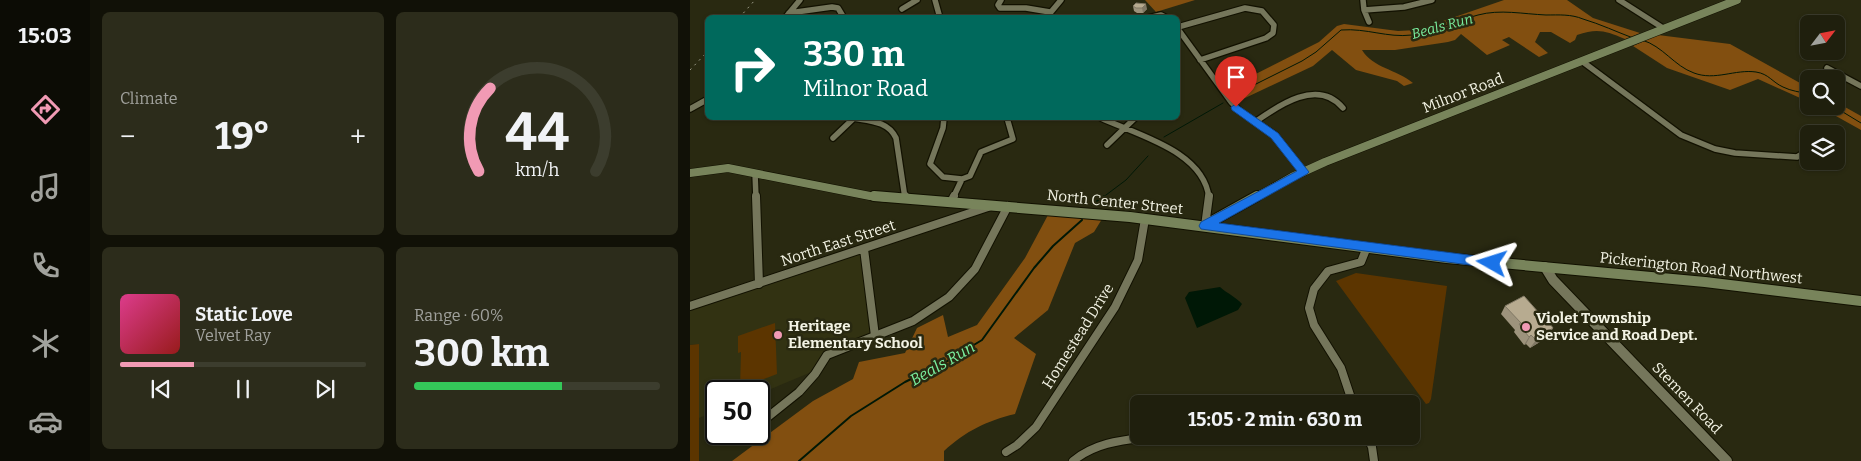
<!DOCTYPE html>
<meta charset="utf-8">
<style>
:root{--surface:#1f1f0d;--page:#2c2c1b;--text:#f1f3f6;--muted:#a1a29d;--line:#3c3d2e;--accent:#f19ab4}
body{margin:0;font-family:Bitter,serif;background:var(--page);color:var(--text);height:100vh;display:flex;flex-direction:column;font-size:19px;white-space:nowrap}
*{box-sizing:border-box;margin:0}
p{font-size:16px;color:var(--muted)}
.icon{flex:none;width:28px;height:28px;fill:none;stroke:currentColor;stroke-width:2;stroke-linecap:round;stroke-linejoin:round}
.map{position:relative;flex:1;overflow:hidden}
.side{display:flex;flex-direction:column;gap:12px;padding:12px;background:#111107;width:600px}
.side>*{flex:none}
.banner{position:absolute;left:15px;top:15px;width:475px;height:105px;border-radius:8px;box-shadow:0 1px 4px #0004,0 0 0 1px var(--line);background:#00695c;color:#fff;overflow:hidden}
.needle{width:32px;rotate:58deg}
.fabs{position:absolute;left:1110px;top:15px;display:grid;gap:10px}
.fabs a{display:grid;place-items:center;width:45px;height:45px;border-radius:8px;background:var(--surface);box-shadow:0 1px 4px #0004,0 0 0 1px var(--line);font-size:25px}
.speed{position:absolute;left:15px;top:380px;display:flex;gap:10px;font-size:25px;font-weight:700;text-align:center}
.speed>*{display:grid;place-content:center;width:65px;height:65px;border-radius:50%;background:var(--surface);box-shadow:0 1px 4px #0004,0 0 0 1px var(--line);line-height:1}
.speed .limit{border:2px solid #111;border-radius:8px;background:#fff;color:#111}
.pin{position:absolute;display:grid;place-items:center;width:42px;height:42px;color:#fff;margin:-51px -21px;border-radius:50% 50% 50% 0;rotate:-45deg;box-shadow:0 0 5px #0007}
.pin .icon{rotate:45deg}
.me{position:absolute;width:55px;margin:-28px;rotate:276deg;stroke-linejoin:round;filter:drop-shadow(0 0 4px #0008)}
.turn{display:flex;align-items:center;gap:18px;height:105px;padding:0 15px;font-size:22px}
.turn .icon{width:65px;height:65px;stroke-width:2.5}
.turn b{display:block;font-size:35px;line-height:42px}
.big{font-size:38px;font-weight:700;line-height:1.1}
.side .widget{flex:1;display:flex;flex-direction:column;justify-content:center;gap:8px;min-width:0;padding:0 18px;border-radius:8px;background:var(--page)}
.side .dial{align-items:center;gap:0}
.dial svg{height:130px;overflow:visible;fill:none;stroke:var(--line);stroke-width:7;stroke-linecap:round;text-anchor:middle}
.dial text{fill:var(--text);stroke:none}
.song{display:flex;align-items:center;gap:15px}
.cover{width:60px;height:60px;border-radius:8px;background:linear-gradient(135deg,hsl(330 70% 55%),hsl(0 70% 35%))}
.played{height:5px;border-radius:2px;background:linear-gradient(90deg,var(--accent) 30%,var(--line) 30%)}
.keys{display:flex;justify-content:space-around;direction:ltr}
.heat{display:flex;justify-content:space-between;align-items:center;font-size:28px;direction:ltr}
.charge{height:8px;border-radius:4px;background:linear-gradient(90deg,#34c759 60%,var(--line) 0)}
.side .tiles{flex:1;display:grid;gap:12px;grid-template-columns:repeat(2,1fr)}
.trip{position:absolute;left:440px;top:395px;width:290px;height:50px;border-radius:8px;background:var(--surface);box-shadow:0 1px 4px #0004,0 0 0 1px var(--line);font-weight:700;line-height:50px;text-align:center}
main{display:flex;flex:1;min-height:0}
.tabs{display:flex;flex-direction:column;width:90px;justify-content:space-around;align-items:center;background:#0c0c05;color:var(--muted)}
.tabs .icon{width:35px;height:35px}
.tabs .current{color:var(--accent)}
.tabs b{font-size:22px;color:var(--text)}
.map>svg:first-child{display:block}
.built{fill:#323212}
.green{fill:#5c3500}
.forest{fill:#824f10}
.water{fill:#001806}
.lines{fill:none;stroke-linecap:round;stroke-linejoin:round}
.stream-far1{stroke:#001806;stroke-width:1}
.stream{stroke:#001806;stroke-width:2}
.minor-far1-casing{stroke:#121100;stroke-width:8}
.minor-casing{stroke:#121100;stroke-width:10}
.tertiary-casing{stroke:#121100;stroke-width:12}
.secondary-far1-casing{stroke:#121100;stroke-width:9}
.secondary-casing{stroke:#121100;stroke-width:12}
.minor-far1{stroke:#75765b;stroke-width:5.5}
.minor{stroke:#75765b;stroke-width:8}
.tertiary{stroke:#75765b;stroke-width:10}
.secondary-far1{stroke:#78845b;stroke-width:8}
.secondary{stroke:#78845b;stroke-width:10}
.rail{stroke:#9c9c89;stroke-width:1;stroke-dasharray:2 4.5;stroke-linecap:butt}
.wall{fill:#9d937c}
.shaded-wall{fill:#807865}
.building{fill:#b7ab90;stroke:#807865}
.route{fill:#1a73e8;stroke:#114b97}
.poi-dot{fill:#f19ab4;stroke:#292911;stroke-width:2}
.labels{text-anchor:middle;stroke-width:5;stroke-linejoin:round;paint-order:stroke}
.far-water-label{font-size:14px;font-style:italic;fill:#7aef9f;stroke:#292911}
.street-label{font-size:15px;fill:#f3f3e4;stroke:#292911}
.poi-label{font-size:15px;font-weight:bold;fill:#f3f3e4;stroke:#292911;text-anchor:start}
.water-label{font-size:16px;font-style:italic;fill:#7aef9f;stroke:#292911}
</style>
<main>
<nav class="tabs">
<b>15:03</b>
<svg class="icon current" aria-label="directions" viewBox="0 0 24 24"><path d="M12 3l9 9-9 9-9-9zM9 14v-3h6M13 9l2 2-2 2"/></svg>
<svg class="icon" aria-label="music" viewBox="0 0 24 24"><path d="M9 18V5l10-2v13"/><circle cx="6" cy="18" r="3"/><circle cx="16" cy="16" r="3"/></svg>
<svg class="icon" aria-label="phone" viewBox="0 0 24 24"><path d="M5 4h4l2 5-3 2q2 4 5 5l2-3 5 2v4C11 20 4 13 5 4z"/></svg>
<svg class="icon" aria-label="climate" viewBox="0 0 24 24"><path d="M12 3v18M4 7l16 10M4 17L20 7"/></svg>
<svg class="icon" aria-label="car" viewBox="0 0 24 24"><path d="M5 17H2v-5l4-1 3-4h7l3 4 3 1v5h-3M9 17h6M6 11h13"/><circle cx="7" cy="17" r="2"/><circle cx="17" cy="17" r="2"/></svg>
</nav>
<section class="side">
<div class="tiles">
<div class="widget"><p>Climate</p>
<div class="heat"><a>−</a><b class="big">19°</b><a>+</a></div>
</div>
<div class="widget dial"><svg viewBox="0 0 100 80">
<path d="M14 69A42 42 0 1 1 86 69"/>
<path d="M14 69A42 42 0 0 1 21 18" stroke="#f19ab4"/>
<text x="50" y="56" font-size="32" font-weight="700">44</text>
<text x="50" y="72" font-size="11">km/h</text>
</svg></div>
<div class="widget">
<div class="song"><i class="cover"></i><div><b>Static Love</b><p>Velvet Ray</p></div></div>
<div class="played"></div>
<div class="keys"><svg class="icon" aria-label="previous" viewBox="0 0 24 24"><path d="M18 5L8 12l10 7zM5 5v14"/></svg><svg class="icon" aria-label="pause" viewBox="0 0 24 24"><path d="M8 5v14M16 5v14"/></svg><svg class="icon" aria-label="next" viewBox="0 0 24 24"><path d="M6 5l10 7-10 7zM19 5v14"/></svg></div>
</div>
<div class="widget"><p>Range · 60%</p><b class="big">300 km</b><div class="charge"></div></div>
</div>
</section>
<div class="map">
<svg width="1171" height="461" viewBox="0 0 1171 461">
<rect width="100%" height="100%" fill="#292911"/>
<!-- built -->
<path class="built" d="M171,252L182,330L179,334L138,351L125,369L119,373L69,394V391H26V411L9,418V344L0,345V308Z"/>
<!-- green -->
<path class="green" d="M666,273L757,286L741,399L739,403L736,404L646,281Z
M85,323L87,374L50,388L51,352L48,353V336Z
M9,344V461H0V345Z"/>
<!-- forest -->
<path class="forest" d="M455,0H505L466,12Z
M814,0H877L903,18L950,33L935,39C915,31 908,28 887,35L885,40L880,43L861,32H850L845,42L858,53L849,57L819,37L812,40L820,45L797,55L771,34L765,40L758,42L705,50H672C683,68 706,69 723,83L714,86L707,81L666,70L642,50L623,66L555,98H543L538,88L629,42L647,26L654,24L708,31L727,30Z
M968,35L1040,44L1119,88V102L1068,79L1040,90L977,68L943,46Z
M1146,102L1171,116V130L1128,106H1146Z
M358,215L412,219L404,232L385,243L358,310L324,338L346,354L325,414C296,421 276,431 254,451V461H42L123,401L163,379L169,362L215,353L227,328L253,315L258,337L287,325L335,258Z"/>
<!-- water -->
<path class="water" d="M530,287C538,294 546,297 552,304L548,310L507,328L495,298L499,292Z"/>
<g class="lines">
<!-- stream-far1 -->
<path class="stream-far1" d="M952,40C973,46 984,66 1004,73C1025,81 1045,69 1066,72C1079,74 1082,82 1093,87C1101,91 1110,92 1119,94
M546,94L612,61L626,52L651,30C677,28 697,38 722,35C745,32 765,21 788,15C810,9 833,14 856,15C869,15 881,14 893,19C910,24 927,32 943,38
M1143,106L1171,123
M474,137L533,103
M412,198L436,180L458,156"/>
<!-- stream -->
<path class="stream" d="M402,205L414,196
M109,461L161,416L215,382L254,363L292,340L344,268L363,246L392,220"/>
<defs>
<path id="minor-far1" d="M245,0L250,18
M311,0L308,5L310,8H336L360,12
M673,0L674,10L679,22
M929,0L973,28
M212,9L227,0
M674,10L714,7L742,0
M99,13L142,7L148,8L154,18
M95,18L110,0
M356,18L371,0
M458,18L471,15L477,18
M488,27L555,8L572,11L584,25L583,33L576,38L510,60
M488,29L541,102L551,112L585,135L614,172
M893,62L991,135L1025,149L1045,153L1107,157L1119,150
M1137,68L1171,86
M0,109L18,99
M163,118C180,121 198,121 206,138L215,198
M254,118L253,128L240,164L253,177L272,179
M411,118C447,135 514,151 519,198
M565,122C589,105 628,78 653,108
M143,138L164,118
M417,145L445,118
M65,173L66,198
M263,198L272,179L280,176L291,152L323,139L317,118"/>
<path id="minor" d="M66,196L69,284
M215,196V199
M261,202L264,196
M515,226L519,196
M174,249L185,336
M0,306L298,207
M663,404L651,368L624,325L619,308L624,289L638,271L671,262L677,247
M69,424L109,392L125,374L137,355L223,321L259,297L285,269L318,206
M677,436L682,447L684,461
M316,452L327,445L346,427L425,307L448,260L455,219
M383,461C407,441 436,440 466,436"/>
<path id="tertiary" d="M855,267L863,280L1037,461"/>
<path id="secondary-far1" d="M0,173L38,168L180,196L200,198
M565,198L602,177L635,162L1047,0"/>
<path id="secondary" d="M184,196L440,217L757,258L1015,282L1171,301
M515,225L567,196"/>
</defs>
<!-- minor-far1 casing -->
<use href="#minor-far1" class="minor-far1-casing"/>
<!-- minor casing -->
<use href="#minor" class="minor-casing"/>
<!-- tertiary casing -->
<use href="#tertiary" class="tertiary-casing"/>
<!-- secondary-far1 casing -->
<use href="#secondary-far1" class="secondary-far1-casing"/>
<!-- secondary casing -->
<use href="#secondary" class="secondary-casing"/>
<!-- minor-far1 -->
<use href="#minor-far1" class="minor-far1"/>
<!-- minor -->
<use href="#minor" class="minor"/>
<!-- tertiary -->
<use href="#tertiary" class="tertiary"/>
<!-- secondary-far1 -->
<use href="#secondary-far1" class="secondary-far1"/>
<!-- secondary -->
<use href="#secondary" class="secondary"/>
<!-- rail -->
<path class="rail" d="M49,18L65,0
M0,70L18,51"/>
</g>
<!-- wall -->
<path class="wall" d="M443,6L457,9L453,13H447L444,11Z
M815,306L863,328L858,337L840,348L836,344L834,345L824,332L825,330L811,314Z"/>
<!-- shaded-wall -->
<path class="shaded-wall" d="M456,4L457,9L453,13L452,8Z
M863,328L858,337L840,348L846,340Z
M841,335L836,344L834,345L839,337Z"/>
<!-- building -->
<path class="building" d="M446,3L456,4L452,8H446L443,6Z
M834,296L849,313L851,312L863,328L846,340L841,335L839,337L829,324L831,323L815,306Z"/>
<!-- route -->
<path class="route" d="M546,104L588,133L619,172L617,174L529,223L802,258L806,259L808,263L806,266L802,268L511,229L509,226L511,222L607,171L581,138L542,110L541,107Z"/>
<!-- markers -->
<g class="poi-dot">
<circle cx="836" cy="327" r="5"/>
<circle cx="88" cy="335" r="5"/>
</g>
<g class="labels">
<!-- far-water labels -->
<g class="far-water-label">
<text transform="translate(752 26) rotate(-15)" y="5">Beals Run</text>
</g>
<!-- street labels -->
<g class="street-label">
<text transform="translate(773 93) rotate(-21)" y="5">Milnor Road</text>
<text transform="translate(425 202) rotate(6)" y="5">North Center Street</text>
<text transform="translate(148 243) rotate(-18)" y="5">North East Street</text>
<text transform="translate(1011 268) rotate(6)" y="5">Pickerington Road Northwest</text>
<text transform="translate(388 336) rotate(-58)" y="5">Homestead Drive</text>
<text transform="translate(997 398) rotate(46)" y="5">Stemen Road</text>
</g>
<!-- poi labels -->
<g class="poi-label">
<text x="846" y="323">Violet Township<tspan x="846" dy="17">Service and Road Dept.</tspan></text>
<text x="98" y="331">Heritage<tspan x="98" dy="17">Elementary School</tspan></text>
</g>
<!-- water labels -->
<g class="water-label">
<text transform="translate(252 363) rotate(-30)" y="6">Beals Run</text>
</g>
</g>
</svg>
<div class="fabs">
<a><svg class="needle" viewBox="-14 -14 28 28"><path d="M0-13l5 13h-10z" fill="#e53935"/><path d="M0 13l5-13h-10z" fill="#a1a29d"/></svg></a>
<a><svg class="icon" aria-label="search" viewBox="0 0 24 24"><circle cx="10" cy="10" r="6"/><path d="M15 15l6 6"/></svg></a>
<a><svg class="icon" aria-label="layers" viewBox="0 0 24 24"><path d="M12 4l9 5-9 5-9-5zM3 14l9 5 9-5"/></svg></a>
</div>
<div class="speed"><div class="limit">50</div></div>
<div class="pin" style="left:546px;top:107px;background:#d93025"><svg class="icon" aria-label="arrive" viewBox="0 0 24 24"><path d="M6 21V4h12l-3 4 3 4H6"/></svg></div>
<svg class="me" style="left:802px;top:263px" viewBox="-20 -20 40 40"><path d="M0-17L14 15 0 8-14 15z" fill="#1a73e8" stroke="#fff" stroke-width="4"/></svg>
<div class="trip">15:05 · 2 min · 630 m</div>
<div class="banner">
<div class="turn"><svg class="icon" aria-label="right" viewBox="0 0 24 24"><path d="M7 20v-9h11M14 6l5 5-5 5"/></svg><div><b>330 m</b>Milnor Road</div></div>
</div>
</div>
</main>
